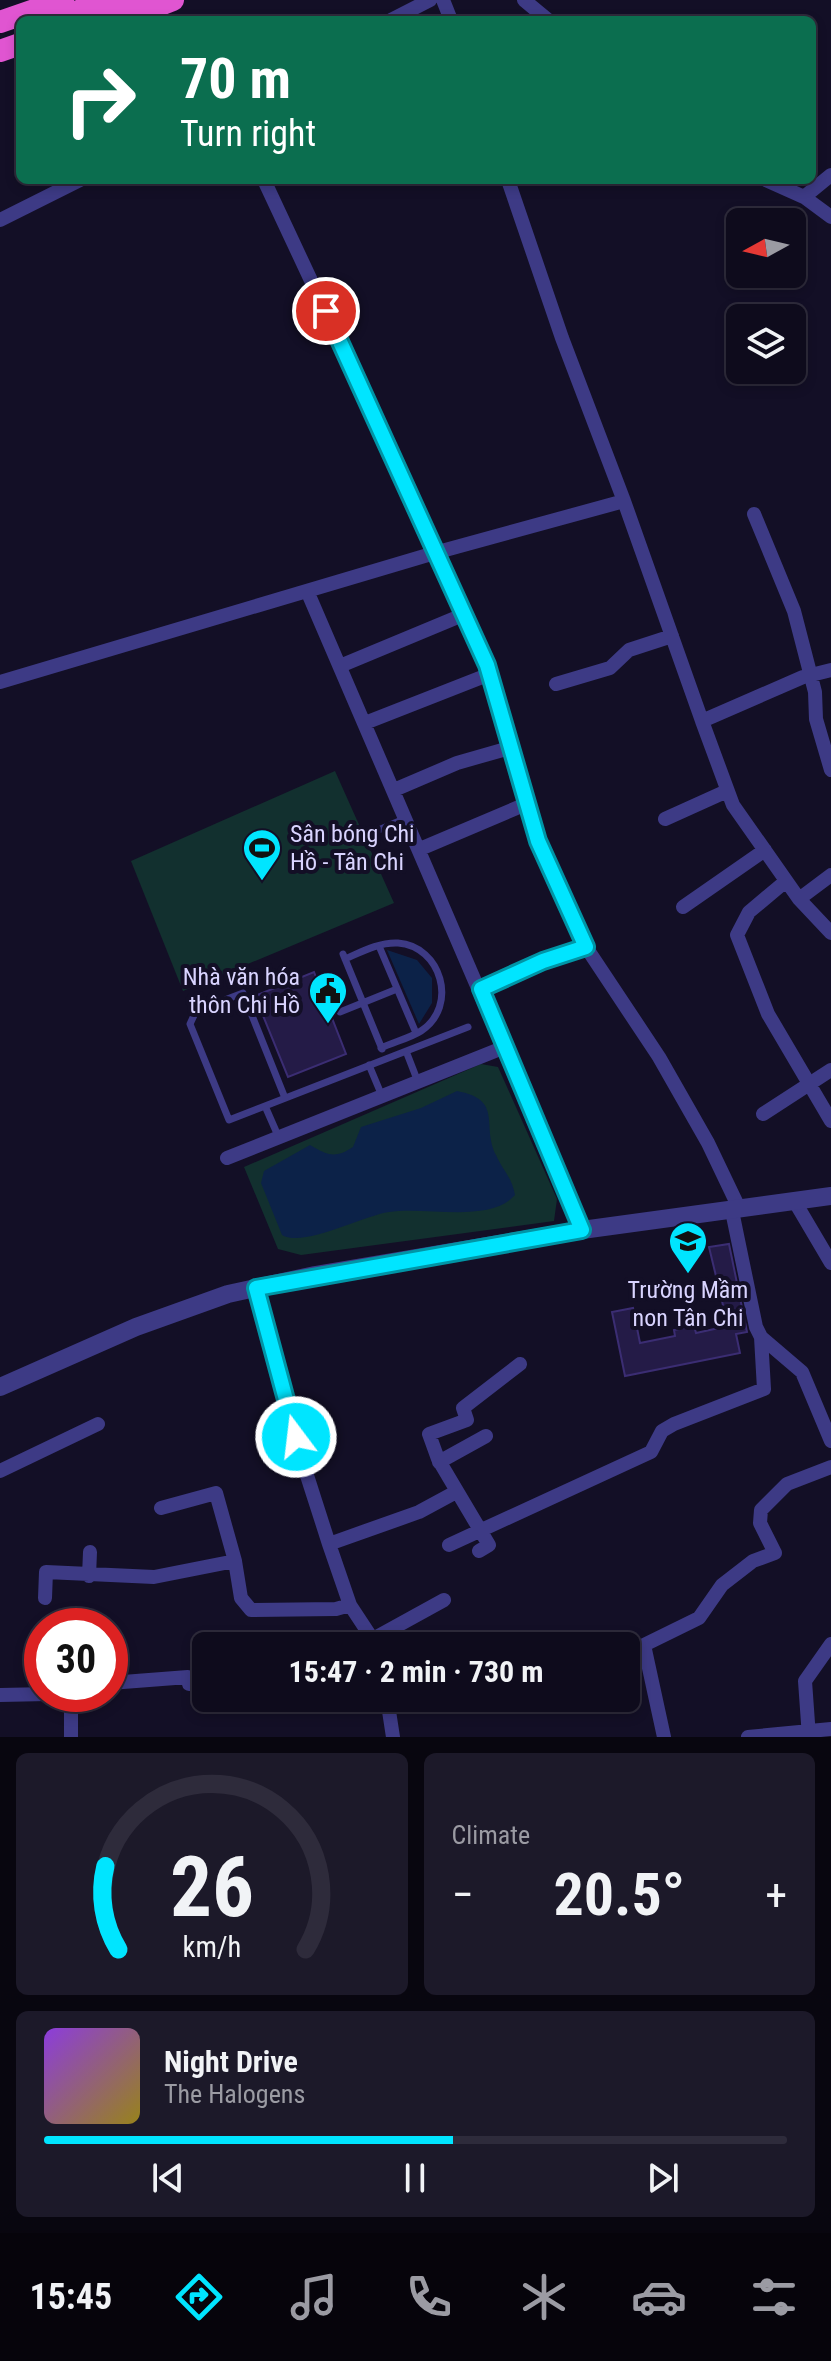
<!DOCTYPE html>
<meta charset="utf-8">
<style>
:root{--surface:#0e0b1c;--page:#1c1929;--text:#f1f3f6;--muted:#9b9ba3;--line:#2e2b3b;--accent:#00e5ff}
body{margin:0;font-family:"Roboto Condensed",sans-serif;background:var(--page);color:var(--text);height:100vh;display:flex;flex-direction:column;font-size:30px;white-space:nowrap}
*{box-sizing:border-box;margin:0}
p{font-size:26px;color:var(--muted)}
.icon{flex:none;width:44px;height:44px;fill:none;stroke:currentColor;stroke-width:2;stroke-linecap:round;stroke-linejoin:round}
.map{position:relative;height:1737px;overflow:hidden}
.side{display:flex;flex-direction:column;gap:16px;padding:16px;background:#08060f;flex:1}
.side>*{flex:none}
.top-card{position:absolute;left:16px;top:16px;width:800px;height:168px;border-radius:12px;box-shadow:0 4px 12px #0003,0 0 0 2px var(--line);background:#0b6e4f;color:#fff;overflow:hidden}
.needle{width:52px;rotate:262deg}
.buttons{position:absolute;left:726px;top:208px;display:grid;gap:16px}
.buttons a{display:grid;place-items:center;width:80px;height:80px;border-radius:12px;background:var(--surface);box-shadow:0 4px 12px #0003,0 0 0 2px var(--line);font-size:40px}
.speed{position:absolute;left:24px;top:1608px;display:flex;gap:16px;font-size:40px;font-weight:700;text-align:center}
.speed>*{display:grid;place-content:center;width:104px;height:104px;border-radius:50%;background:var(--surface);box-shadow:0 4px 12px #0003,0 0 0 2px var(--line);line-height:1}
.speed .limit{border:12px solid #d22;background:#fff;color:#111}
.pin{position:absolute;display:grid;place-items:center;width:68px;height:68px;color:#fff;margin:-34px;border:4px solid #fff;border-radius:50%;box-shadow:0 2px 8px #0007}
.me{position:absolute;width:88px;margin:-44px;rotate:345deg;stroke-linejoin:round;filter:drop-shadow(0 0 6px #0008)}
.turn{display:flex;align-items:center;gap:28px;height:168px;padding:0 32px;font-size:36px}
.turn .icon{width:104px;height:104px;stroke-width:2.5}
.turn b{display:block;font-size:56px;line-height:68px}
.big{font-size:60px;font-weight:700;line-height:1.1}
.side .card{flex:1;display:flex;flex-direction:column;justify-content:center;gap:12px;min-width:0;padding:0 28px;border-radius:12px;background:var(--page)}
.side .dial{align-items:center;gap:0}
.dial svg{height:208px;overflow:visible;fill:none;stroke:var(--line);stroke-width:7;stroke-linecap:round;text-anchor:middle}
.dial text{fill:var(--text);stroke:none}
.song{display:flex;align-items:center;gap:24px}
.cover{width:96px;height:96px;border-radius:12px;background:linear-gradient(135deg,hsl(270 70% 55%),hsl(50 70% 35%))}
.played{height:8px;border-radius:4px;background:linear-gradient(90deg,var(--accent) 55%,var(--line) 55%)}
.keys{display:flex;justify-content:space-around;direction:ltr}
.heat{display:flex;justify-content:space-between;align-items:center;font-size:44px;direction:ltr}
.side .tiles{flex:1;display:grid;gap:16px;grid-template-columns:1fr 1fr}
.card:last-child{grid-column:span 2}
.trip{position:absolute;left:192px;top:1632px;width:448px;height:80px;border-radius:12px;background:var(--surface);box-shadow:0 4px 12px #0003,0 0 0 2px var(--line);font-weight:700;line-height:80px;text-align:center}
.menu{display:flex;height:128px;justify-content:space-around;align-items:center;background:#06040b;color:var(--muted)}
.menu .icon{width:56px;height:56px}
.menu .selected{color:var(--accent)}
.menu b{font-size:36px;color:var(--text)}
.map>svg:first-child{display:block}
.green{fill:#12302f}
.water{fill:#0c2248}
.building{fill:#241b47;stroke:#3b2d73;stroke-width:2}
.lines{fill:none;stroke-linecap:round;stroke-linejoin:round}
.service{stroke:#3d3a85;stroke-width:7}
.minor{stroke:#3d3a85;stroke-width:14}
.tertiary{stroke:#3d3a85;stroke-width:18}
.trunk{stroke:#e055d1;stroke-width:22}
.route-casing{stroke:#0095a6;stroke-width:20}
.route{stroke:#00e5ff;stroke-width:14}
.labels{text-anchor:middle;stroke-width:8;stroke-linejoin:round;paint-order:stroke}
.poi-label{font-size:24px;fill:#d9d4ff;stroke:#130f26;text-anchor:start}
</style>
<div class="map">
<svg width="831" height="1737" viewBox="0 0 831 1737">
<rect width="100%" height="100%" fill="#130f26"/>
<!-- green -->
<path class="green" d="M335,771L394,903L183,991L131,861Z
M481,1064L498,1067L557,1199L554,1221L301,1255L278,1249L244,1167Z"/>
<!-- water -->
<path class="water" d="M387,950L417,960L432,978V1003L419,1024Z
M457,1091C504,1100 481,1125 496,1155C503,1171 512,1177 515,1195C490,1224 426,1206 389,1212C362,1216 303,1248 282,1235L261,1183L264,1171L310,1145C327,1155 335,1159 353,1147L361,1127L421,1108Z"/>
<!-- building -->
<path class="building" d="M314,972L346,1054L288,1077L255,996Z
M729,1244L747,1332L736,1334L740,1353L625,1376L612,1312L633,1308L640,1343L675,1336L674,1330L694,1326L696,1333L728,1326L709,1247Z"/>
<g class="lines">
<!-- service -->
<path class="service" d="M374,832L404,819
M379,946L416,1033
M343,954L382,1049
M345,959C361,952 379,942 398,943C441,946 459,1006 421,1031C410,1038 394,1042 381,1048
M340,1012L397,989
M406,1051L418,1082
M369,1065L382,1096
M265,1106L229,1120L190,1024L196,1011L243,993L285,1098
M279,1138L265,1106L468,1027"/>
<!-- minor -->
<path class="minor" d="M443,0L451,20
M524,0L548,20
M391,20L430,0
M508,180L562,338L624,501L438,552L487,665L538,841L586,947L659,1057L708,1143L740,1210
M766,180L804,197L831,217
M804,197L831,175
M0,220L80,180
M624,501L702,721L803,677L831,670
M754,514L794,611L815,692L816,719L831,770
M308,593L582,1230
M340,666L465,614
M0,682L438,552L264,180
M556,684L610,668L629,650L672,636
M702,721L733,805L799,899L831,933
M365,723L490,674
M394,790L457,763L513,747
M665,819L727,791
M420,849L526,804
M786,881L749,912L737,935L768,1014L831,1121
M799,899L831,875
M683,907L765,850
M481,989L543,961L586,947
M763,1114L831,1070
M227,1158L505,1047
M795,1202L831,1263
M732,1211L756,1327L761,1337L802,1372L831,1441
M256,1288L303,1463L329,1544L350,1605L377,1646
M439,1462L486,1436
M0,1471L98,1424
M161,1508L216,1493L235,1561
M329,1544L419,1512L456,1492
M449,1545L651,1452L662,1431L674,1424L764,1389L761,1337
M479,1551L489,1545L438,1459L429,1434L467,1420L463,1408L520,1364
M89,1576L90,1552
M45,1598L46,1572L154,1577L235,1561L241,1598L251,1610L336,1609L350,1605
M375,1638L444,1600
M110,1683L188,1677L189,1684L206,1682
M71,1694V1737
M0,1695L48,1694
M387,1698L393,1737
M664,1737L644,1645L699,1618L722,1585L753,1561L775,1553L760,1523L761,1510L787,1484L831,1467
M748,1737L831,1729
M809,1737L805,1681L831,1644"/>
<!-- tertiary -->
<path class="tertiary" d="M0,1387L136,1327L228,1294L315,1275L582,1230L831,1196"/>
<!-- trunk -->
<path class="trunk" d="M96,17L140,0
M127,18L173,0
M53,20L109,0
M0,22L63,0
M0,51L20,44"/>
</g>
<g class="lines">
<defs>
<path id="route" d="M296,1437L256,1288L582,1230L481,989L543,961L586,947L538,841L487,665L326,311"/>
</defs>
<!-- route casing -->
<use href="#route" class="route-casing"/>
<!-- route -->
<use href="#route" class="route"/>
</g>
<!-- icons -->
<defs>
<symbol id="stadium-pin" viewBox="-11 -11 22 30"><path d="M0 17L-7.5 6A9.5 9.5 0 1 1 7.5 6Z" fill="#00e5ff" stroke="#130f26"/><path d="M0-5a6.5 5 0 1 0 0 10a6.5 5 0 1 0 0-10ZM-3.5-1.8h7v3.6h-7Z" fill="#111"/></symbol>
<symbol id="civic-pin" viewBox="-11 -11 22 30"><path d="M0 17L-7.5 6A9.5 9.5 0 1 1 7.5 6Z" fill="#00e5ff" stroke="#130f26"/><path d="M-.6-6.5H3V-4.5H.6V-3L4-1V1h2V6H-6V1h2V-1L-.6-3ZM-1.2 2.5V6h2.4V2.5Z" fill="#111"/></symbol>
<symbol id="school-pin" viewBox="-11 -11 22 30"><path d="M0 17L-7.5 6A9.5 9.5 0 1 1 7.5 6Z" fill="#00e5ff" stroke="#130f26"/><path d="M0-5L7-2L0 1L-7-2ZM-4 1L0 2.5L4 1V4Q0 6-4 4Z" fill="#111"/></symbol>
</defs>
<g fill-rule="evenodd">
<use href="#stadium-pin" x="240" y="826" width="44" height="60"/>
<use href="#civic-pin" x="306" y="969" width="44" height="60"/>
<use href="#school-pin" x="666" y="1219" width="44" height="60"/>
</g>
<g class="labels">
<!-- poi labels -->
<g class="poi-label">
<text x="290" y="842">Sân bóng Chi<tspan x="290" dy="28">Hồ - Tân Chi</tspan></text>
<text x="300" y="985" text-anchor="end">Nhà văn hóa<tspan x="300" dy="28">thôn Chi Hồ</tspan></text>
<text x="688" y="1298" text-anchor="middle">Trường Mầm<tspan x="688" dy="28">non Tân Chi</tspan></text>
</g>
</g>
</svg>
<div class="buttons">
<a><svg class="needle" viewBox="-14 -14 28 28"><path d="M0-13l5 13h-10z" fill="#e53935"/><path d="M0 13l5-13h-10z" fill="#9b9ba3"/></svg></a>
<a><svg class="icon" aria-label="layers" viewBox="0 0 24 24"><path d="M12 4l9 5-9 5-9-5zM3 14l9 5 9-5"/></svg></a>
</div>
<div class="speed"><div class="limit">30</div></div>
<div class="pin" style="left:326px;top:311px;background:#d93025"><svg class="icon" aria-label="arrive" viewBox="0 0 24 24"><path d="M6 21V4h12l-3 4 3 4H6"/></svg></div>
<svg class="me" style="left:296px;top:1437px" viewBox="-20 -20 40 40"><circle r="17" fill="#00e5ff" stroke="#fff" stroke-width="3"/><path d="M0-11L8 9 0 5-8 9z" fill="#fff"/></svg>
<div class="trip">15:47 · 2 min · 730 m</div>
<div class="top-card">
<div class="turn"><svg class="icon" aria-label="right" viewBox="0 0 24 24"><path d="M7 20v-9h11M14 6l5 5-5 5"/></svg><div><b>70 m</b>Turn right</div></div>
</div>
</div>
<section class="side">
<div class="tiles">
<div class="card dial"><svg viewBox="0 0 100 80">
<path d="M14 69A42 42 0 1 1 86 69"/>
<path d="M14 69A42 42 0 0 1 9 37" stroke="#00e5ff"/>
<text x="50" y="56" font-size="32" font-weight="700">26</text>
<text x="50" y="72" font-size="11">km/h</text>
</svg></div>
<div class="card"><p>Climate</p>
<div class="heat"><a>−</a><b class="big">20.5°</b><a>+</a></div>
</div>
<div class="card">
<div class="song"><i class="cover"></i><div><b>Night Drive</b><p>The Halogens</p></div></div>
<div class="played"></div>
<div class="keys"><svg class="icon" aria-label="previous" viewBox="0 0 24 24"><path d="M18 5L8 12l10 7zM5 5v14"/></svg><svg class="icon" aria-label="pause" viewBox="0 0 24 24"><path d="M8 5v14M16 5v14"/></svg><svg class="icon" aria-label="next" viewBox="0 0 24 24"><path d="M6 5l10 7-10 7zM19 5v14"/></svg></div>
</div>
</div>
</section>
<nav class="menu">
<b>15:45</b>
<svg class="icon selected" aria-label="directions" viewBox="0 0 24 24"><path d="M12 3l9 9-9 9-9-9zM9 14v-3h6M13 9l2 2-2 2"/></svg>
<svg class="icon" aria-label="music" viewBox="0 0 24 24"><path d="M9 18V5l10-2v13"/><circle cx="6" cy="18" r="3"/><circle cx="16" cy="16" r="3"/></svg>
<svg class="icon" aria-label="phone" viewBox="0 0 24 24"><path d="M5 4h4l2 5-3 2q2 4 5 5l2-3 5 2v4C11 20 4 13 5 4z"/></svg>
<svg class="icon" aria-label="climate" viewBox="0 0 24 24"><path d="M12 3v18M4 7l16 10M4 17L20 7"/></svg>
<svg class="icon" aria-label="car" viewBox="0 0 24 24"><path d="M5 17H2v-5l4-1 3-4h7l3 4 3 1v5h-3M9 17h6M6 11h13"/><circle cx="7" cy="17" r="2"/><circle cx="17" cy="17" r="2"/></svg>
<svg class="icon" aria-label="filters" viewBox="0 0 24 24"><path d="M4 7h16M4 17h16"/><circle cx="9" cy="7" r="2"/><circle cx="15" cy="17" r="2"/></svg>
</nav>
